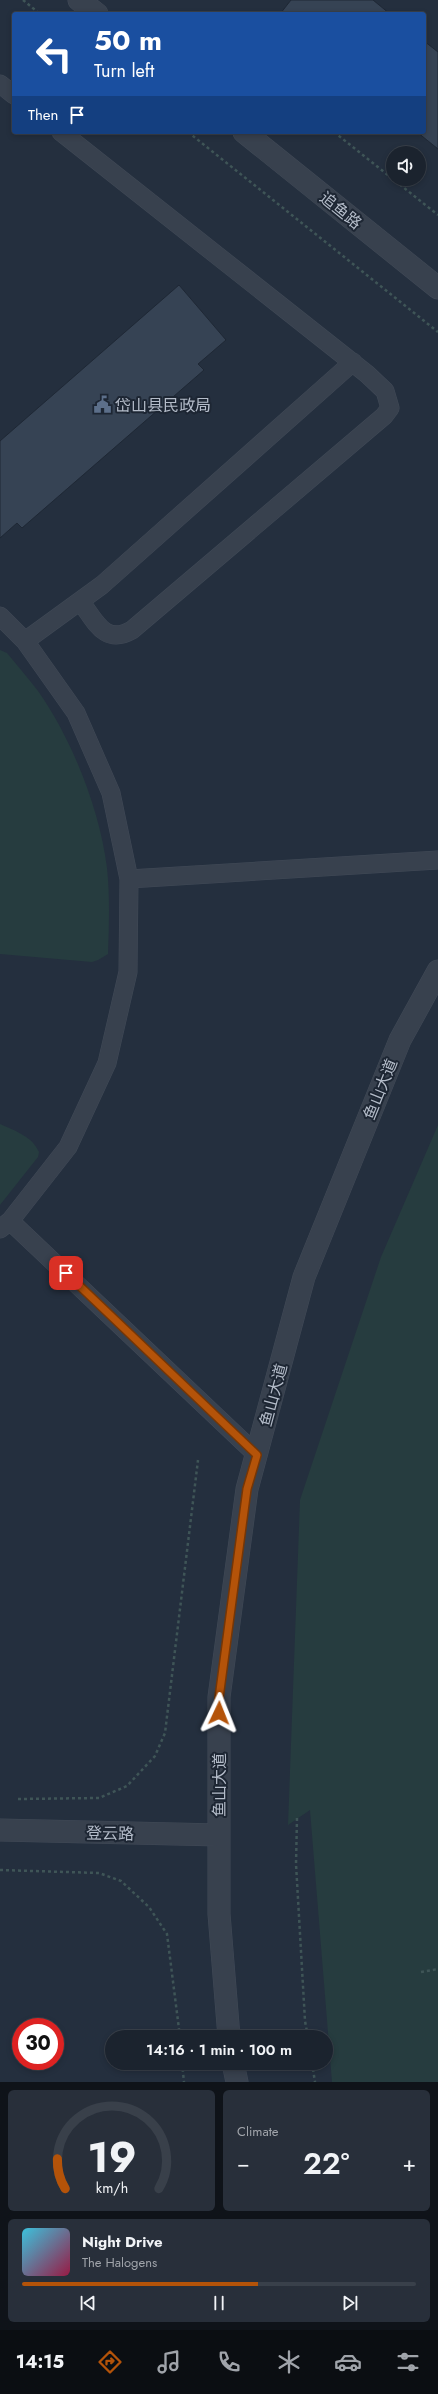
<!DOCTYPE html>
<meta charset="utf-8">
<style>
:root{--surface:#1b232e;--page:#282f3a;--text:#f1f3f6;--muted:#a0a4aa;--line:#39404a;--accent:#b45309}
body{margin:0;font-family:Jost,"Noto Sans SC",sans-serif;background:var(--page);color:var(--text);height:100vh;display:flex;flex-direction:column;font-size:15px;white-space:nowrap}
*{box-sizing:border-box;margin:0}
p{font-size:13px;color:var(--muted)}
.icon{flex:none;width:22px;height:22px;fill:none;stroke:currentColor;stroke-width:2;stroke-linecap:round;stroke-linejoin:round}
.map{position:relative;height:2082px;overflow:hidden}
.sheet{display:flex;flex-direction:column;gap:8px;padding:8px;background:#0f1319;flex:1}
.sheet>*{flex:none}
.guide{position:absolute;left:12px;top:12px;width:414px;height:122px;border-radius:4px;box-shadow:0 2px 6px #0003,0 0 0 1px var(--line);background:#1a4fa0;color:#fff;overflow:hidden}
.buttons{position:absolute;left:386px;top:146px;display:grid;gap:8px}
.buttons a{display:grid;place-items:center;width:40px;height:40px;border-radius:50%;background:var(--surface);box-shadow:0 2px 6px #0003,0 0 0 1px var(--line);font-size:20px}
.speed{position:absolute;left:12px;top:2018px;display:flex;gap:8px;font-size:20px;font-weight:700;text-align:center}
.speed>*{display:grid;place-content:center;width:52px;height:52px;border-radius:50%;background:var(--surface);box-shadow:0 2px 6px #0003,0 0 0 1px var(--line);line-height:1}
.speed .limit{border:6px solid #d22;background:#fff;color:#111}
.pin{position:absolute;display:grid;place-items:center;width:34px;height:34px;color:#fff;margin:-17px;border-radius:8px;box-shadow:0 2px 6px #0006}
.me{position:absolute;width:44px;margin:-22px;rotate:2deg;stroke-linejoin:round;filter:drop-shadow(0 0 3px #0008)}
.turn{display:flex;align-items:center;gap:14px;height:84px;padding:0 16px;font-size:18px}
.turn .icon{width:52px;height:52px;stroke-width:2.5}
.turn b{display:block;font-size:28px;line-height:34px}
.then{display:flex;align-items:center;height:38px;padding:0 16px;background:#0003;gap:8px;font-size:15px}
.big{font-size:30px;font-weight:600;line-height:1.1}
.sheet .widget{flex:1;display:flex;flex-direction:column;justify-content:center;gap:6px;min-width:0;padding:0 14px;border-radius:6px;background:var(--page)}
.sheet .dial{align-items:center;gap:0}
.dial svg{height:104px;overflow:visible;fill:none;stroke:var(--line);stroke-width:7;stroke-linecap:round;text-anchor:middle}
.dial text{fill:var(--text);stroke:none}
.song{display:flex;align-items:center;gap:12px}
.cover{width:48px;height:48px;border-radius:6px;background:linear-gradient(135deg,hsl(190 70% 55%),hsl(340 70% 35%))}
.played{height:4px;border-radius:2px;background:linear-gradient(90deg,var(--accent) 60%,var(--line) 60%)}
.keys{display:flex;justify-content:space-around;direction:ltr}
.heat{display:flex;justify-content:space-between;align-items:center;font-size:22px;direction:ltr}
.sheet .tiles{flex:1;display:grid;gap:8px;grid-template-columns:1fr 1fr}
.widget:last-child{grid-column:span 2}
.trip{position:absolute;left:105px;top:2030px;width:228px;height:40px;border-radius:20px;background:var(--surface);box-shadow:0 2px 6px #0003,0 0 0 1px var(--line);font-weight:600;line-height:40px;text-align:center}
.dock{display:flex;height:64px;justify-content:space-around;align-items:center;background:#0b0e12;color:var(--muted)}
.dock .icon{width:28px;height:28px}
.dock .active{color:var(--accent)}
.dock b{font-size:18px;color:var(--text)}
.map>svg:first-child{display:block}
.green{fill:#263c3f}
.building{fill:#364354;stroke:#1f2835}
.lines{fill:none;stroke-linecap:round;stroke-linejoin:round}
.lane-casing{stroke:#414a57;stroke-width:19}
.street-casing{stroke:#414a57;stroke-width:23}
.path{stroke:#3f5557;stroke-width:2.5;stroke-dasharray:3 3;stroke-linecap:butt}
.lane{stroke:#38414e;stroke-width:18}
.street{stroke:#38414e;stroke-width:22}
.route-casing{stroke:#753606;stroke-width:10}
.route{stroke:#b45309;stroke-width:7}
.labels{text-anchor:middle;stroke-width:4;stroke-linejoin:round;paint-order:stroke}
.street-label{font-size:16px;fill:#b4bcc9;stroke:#1d2633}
.poi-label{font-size:16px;fill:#b4bcc9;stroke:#1d2633;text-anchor:start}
</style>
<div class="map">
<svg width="438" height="2082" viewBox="0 0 438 2082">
<rect width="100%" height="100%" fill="#242f3e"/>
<!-- green -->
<path class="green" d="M0,650L7,653C17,665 28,678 38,691C72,739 100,810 107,868C110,896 109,925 108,954L98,960L92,962L0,954Z
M0,1124C15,1131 32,1136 39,1152L38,1157L0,1205Z
M438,1125V2082H332L310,1810L288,1825L300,1500L381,1257Z"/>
<!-- building -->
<path class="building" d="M291,0H373L390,14H280Z
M424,41L438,52V149L417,132H424Z
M179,285L226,340L198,364L204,370L22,528L17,523L0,538V441Z"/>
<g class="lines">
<defs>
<path id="lane" d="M0,84L14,95
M61,132L367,374L385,391L390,408L384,416L132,630C104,646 95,620 80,601
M0,616L25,641L76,713L111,793L129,879L128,972L107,1063L68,1147L10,1221L0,1229
M25,641L102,585L353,362
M129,879L438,860
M10,1221L257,1455"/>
<path id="street" d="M79,0L97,14
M244,132L438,288
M0,1830L219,1835
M229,2037L219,1914V1697L247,1489L304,1277L400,1040L438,971
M233,2063L237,2082"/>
</defs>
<!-- lane casing -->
<use href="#lane" class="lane-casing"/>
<!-- street casing -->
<use href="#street" class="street-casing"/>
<!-- path -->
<path class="path" d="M23,0L40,14
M188,132L438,332
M334,132L438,215
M18,1799L99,1798L127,1786L155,1756L165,1733L198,1460
M297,1818L296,1864L305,2021L308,2037
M0,1870L99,1873L121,1881L149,1907L167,1934L180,2037
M421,1972L438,1969
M182,2063L184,2082
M312,2063L315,2082"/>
<!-- lane -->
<use href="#lane" class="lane"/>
<!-- street -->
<use href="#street" class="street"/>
</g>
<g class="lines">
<defs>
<path id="route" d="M66,1273L257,1455L247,1489L219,1698V1713"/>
</defs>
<!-- route casing -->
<use href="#route" class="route-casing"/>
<!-- route -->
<use href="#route" class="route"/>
</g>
<!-- icons -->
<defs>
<symbol id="civic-bare" viewBox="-9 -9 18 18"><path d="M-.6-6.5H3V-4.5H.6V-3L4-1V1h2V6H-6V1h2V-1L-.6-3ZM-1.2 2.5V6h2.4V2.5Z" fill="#5c6f8a" stroke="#1d2633" stroke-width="2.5" paint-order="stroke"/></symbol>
</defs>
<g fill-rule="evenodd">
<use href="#civic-bare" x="90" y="392" width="25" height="25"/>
</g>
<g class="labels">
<!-- street labels -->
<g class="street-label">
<text transform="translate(341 210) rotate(39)" y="6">追鱼路</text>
<text transform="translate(380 1089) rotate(-68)" y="6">鱼山大道</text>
<text transform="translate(273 1395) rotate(-75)" y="6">鱼山大道</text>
<text transform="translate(219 1785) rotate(-90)" y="6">鱼山大道</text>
<text transform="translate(110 1833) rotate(1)" y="6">登云路</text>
</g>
<!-- poi labels -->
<g class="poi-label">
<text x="115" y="411">岱山县民政局</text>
</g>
</g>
</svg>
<div class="buttons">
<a><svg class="icon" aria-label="sound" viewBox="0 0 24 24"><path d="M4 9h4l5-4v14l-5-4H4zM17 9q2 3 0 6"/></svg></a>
</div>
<div class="speed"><div class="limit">30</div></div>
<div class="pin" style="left:66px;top:1273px;background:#d93025"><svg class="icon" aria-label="arrive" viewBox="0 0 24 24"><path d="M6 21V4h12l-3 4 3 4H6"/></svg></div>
<svg class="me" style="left:219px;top:1713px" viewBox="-20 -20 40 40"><path d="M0-17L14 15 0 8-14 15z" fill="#b45309" stroke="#fff" stroke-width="4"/></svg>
<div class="trip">14:16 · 1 min · 100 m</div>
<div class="guide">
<div class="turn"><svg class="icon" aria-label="left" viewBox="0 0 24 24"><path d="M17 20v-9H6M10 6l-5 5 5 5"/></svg><div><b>50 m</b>Turn left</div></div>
<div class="then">Then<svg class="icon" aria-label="arrive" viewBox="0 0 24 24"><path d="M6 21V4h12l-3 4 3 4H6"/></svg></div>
</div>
</div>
<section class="sheet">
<div class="tiles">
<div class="widget dial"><svg viewBox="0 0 100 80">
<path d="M14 69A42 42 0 1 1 86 69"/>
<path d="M14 69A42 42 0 0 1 8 46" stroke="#b45309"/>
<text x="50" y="56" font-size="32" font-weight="700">19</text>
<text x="50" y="72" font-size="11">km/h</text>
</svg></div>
<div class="widget"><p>Climate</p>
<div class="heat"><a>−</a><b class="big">22°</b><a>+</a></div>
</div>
<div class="widget">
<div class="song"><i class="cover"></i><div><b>Night Drive</b><p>The Halogens</p></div></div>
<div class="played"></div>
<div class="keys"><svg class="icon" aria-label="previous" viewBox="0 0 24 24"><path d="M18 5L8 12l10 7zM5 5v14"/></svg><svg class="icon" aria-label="pause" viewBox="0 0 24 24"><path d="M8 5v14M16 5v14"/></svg><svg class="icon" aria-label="next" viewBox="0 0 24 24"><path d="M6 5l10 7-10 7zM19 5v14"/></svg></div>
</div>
</div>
</section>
<nav class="dock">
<b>14:15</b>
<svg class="icon active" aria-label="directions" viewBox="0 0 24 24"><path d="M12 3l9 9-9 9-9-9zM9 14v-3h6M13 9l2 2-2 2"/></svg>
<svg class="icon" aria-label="music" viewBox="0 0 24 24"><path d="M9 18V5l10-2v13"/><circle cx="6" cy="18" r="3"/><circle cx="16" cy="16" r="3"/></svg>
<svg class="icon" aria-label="phone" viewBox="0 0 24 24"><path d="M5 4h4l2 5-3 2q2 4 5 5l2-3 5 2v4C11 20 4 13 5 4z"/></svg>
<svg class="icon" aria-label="climate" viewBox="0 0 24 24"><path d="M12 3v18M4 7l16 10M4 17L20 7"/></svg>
<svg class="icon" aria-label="car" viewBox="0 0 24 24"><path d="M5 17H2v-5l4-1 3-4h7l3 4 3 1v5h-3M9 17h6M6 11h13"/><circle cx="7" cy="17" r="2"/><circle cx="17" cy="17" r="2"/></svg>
<svg class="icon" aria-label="filters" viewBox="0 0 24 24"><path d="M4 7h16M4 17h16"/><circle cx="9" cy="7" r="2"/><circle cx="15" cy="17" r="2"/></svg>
</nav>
